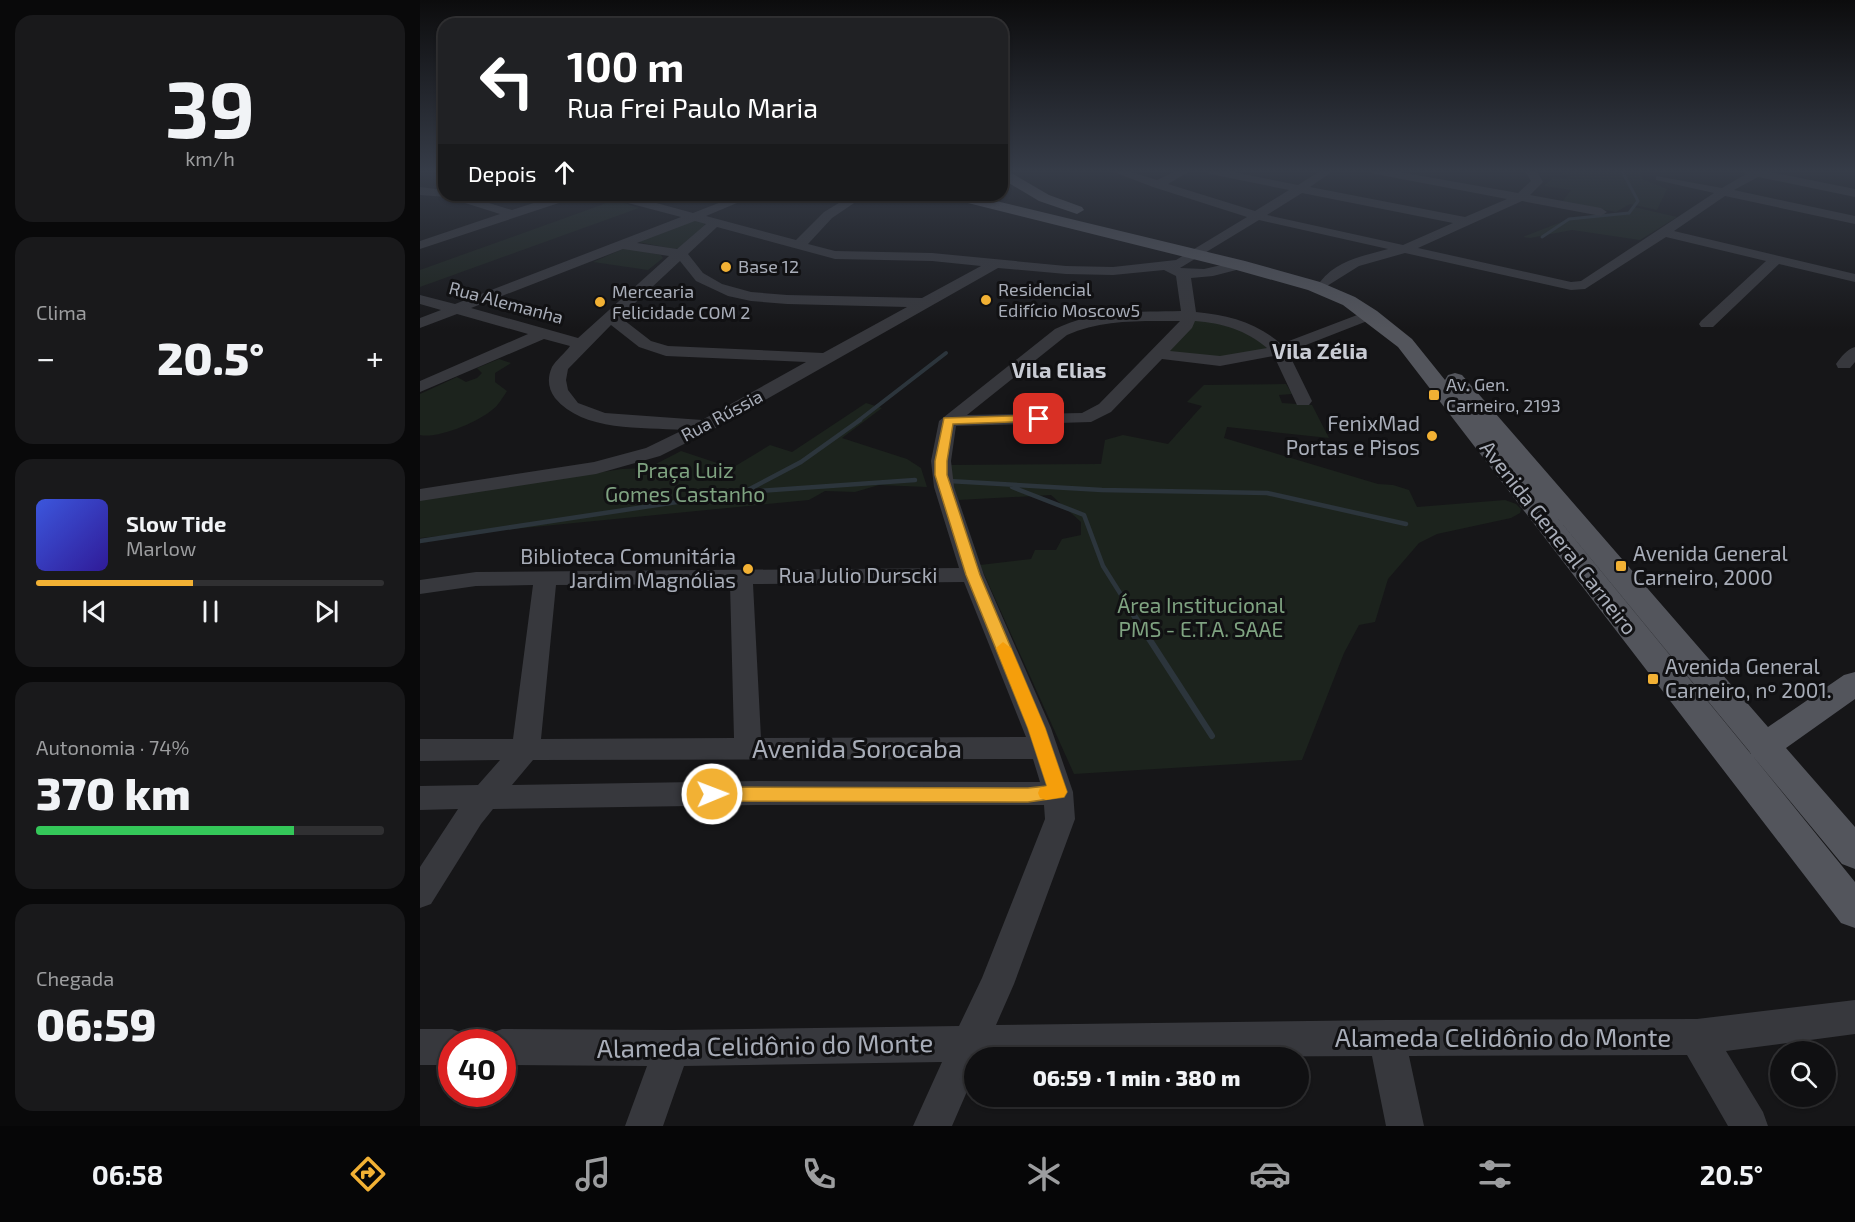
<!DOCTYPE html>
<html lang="pt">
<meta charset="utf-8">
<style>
:root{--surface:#101012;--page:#19191b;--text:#f1f3f6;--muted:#9c9d9f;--line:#303032;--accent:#f2b134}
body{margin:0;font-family:"Exo 2",sans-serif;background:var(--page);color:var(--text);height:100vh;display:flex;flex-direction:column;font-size:22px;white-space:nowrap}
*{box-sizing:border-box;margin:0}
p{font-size:20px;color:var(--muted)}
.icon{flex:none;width:33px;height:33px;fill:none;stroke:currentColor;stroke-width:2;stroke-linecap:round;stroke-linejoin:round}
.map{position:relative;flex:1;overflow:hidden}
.side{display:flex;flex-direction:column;gap:15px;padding:15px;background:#09090a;width:420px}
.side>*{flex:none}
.top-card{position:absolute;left:18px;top:18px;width:570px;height:183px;border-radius:18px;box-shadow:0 2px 4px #0004,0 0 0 2px var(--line);background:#202124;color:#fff;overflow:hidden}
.fabs{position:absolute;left:1350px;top:1041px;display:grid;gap:12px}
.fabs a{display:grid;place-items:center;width:66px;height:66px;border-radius:50%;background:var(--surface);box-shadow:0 2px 4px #0004,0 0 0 2px var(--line);font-size:30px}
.speed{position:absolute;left:18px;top:1029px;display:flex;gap:12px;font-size:30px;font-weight:700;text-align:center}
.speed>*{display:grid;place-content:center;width:78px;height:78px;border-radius:50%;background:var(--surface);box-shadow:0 2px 4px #0004,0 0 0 2px var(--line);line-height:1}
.speed .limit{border:9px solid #d22;background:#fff;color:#111}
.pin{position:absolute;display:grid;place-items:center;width:51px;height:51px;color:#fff;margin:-26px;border-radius:12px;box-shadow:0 3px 9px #0006}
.me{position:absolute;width:66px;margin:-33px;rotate:89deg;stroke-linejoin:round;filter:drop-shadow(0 0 4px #0008)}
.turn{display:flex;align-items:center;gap:21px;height:126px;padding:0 30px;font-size:27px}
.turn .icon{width:78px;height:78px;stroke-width:2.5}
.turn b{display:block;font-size:42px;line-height:51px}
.then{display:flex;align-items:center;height:57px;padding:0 30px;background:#0003;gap:12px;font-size:22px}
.big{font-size:45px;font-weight:800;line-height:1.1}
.side .widget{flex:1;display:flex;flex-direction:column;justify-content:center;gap:9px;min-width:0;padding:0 21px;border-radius:18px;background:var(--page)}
.side .dial{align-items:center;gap:0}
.dial b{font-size:78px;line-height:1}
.song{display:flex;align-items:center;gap:18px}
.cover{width:72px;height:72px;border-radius:9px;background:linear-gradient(135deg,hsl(230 70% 55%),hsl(250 70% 35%))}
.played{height:6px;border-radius:3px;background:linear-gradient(90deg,var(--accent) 45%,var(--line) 45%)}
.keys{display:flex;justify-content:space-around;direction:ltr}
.heat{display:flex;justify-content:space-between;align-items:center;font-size:33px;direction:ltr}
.charge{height:9px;border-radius:4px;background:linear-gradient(90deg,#34c759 74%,var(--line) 0)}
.trip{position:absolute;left:544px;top:1047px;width:345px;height:60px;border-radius:30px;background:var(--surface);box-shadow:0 2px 4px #0004,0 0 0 2px var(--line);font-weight:800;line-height:60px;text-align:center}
.menu{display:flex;height:96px;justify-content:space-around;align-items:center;background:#060607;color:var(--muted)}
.menu .icon{width:42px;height:42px}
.menu .active{color:var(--accent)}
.menu b{font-size:27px;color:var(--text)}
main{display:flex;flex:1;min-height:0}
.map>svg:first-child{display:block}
.green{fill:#1c231d}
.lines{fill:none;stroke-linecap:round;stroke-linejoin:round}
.stream-far3{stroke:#2c353c;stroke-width:3}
.stream-far2{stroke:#2c353c;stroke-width:4}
.stream-far1{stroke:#2c353c;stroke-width:4.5}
.stream{stroke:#2c353c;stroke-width:6}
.minor{fill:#37383d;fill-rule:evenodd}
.major{fill:#53555c;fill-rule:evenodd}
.route{fill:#f2b134;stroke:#9d7322;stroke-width:1.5}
.slow{fill:#f59e0b}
.poi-dot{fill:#f2b134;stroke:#111113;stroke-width:2}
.labels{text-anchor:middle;stroke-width:6;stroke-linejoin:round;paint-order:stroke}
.far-poi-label{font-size:18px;fill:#a8adb8;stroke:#111113;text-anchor:start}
.far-street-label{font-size:18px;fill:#a8adb8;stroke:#111113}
.poi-label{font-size:21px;fill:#a8adb8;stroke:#111113;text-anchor:end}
.park-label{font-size:21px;fill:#7fa381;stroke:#111113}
.street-label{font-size:21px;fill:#a8adb8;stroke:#111113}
.far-district-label{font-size:22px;font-weight:bold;fill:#c9ccd4;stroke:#111113}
.near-street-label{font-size:26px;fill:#a8adb8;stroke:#111113}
</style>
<main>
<section class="side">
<div class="widget dial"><b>39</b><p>km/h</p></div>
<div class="widget"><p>Clima</p>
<div class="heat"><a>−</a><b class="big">20.5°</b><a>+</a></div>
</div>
<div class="widget">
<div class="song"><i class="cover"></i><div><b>Slow Tide</b><p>Marlow</p></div></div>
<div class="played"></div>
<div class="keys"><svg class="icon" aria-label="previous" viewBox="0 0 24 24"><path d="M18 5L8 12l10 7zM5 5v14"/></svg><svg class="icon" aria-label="pause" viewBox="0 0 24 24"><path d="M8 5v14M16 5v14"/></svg><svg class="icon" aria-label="next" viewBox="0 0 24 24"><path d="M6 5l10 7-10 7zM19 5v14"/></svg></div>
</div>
<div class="widget"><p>Autonomia · 74%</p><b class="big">370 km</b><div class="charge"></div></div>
<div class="widget"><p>Chegada</p><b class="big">06:59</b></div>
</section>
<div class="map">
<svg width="1435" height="1126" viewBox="0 0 1435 1126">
<rect width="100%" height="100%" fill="#161618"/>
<!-- green -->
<path class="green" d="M1137,171H1222V179L1247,189L1237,210L1210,204L1196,212L1142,202L1151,190L1124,186L1133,177L1146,178L1149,176Z
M195,200L219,208L0,287V270Z
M1214,207L1257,217L1220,240L1152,230L1110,238L1103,237L1149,219L1208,213Z
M275,220L284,222L285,226L259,248L255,249L218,242Z
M205,248L241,255L243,258L228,270L173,262Z
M776,318L827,331L848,348L801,360L746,354Z
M79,359L91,363L75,373V382L87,391C83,397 78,406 72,410C58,422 18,439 0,435V394L37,377L46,382L57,378L62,373L57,368Z
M866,384L872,394L859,395L862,403L892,405L909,438L807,427L804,438L958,484L973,485L989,490L997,507L1085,500L1096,504L1101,509L1100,513L1091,518L1017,534L999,543L968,579L955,622L939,625L924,653L882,760L654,774L560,565L611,559L615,550H636L642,539L661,535V522L631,495L538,500L526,465L681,464L685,440L703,435L748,444L782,406L767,402L784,385Z
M446,403L462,408L422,438L487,459L501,468L507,487L459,485L435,492L405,491L389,500L0,538V500L202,469L228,468L261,451L312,468L350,445L372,452Z"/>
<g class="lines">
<!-- stream-far3 -->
<path class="stream-far3" d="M1122,237L1149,219L1209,213L1218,201L1202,171"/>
<!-- stream-far2 -->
<path class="stream-far2" d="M438,421L526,353"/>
<!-- stream-far1 -->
<path class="stream-far1" d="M529,481L682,490L847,493L986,524
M592,487L664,515L683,566L705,601
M326,491L381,462L440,420
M0,541L323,492L495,480"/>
<!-- stream -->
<path class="stream" d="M704,600L792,736"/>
<!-- minor -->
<path class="minor" d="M691,171H708L737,180L756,171H770L748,184L835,211L869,190L790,174L785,171H808L878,185L900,171H913L890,187L1045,217L1087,199L955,174L950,171H974L1098,193L1111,181L1105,171H1117L1123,182L1110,195L1181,208L1187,212L1181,216L1102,201L998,248L1151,282L1161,281L1294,193L1236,180V176L1302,188L1326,174L1321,171H1345L1435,189V197L1338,177L1314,190L1435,216V224L1305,196L1254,231L1435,274V282L1359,264L1293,327H1281L1279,324L1281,321L1346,261L1246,237L1165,289L1151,290L985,253L939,266L907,286L900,282C917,260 943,256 968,249L839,220L760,268L784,269L819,261L826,265L824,268L793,276L771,278L776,312C808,315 836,322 861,344L945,312H955L958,315L955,318L868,352L892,401L889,405H877L854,356L800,366L742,359L691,412L671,422L536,426L531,461L534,487L564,575L631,728L653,792L655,819L594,984L576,1025L967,1020L1277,1019L1435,1000V1034L1306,1051L1343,1112L1348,1126H1308L1267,1055L989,1056L1004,1126H966L952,1056L555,1058V1073L532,1126H493L522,1062L264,1066L243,1126H205L227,1066L82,1065V1042H66L69,1034L82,1029L252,1030L539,1026L562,978L625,819L624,805H337L73,809L61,824L11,904L0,908V867L38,809L0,810V786L58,785L80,760L0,761V739H93L113,585L56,586L0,594V580L56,572L539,568L514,487L511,461L519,421L635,329C674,310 719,312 761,311L756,276L744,270L693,275L646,274L578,268L292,430L240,456L176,474L0,501V489L174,462L226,448L263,430C222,427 163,432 135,398C128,389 127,378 132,367C136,360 145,353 150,346L124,339L0,392V381L108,334L37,314L0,328V318L21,310L0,304V295L35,304L261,217L189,198L187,195H207L273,213L319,195H336L286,216L376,240L404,212L432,195H446L412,218L388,244L415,251L512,253L646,266L693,267L756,260L827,217L733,187ZM882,193L1033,223L983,245L847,215ZM275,221L286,224L257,249L217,243ZM297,227L415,259L512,261L561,266L502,298L367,295L331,292L302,284L283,273L268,254ZM203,249L249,256L158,338L51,308ZM260,261L276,281L308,296L331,301L367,304L487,307L403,353L248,346L231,341L200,317ZM760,321L679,404L662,413L547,415L647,335C682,319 722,321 760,321ZM775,321C802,323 826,330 847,348L800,356L750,351L772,328ZM191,325L219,347L246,356L386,362L282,420L185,413L158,403L148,390L146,380L148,369ZM544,582L606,737L341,738L333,584ZM310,584L314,738L121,739L136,585ZM613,759L620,782L337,781L92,785L113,760Z
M0,187L24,190V195H43L92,210L138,195H156L154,198L0,249V241L80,214L26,197L0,195Z
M1435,347V362L1430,368H1418L1416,364C1421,357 1427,349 1435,347Z
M0,1029H32L45,1034L48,1042H32V1065H0Z"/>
<!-- major -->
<path class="major" d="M582,171H588L629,195L662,207L664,210L657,214L619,201L582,179Z
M526,195H551L825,261L900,282L935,297L957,311L992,339L1025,380L1028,375L1035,373L1042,375L1348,727L1424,675L1435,672V699L1366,748L1435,827V869L1422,864L1332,755L1435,882V928L1421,923L978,347L923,305L888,290L813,269L528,198ZM1126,504L1329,751L1331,754Z"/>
</g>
<!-- sky -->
<linearGradient id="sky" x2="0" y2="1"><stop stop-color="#0c0c0d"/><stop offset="0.52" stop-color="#363c48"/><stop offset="1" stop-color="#363c48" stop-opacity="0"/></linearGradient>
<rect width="1435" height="329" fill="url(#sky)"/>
<!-- route -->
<path class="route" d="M619,415L623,416V421L533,424L527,461V475L560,575L625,728L647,792L644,797L608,802L292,801L285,799L283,794L285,789L292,787L608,788L627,786L608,728L546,575L515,475V461L524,418Z"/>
<!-- slow -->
<path class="slow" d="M583,642L591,648L625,728L647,792L644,797L626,800L620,798L618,793L620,788L627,786L608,728L576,648Z"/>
<!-- markers -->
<g class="poi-dot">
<circle cx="306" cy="267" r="6"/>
<circle cx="566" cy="300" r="6"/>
<circle cx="180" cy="302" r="6"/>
<rect x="1008" y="389" width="12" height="12" rx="3"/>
<circle cx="1012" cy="436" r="6"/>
<rect x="1195" y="560" width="12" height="12" rx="3"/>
<circle cx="328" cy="569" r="6"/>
<rect x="1227" y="673" width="12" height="12" rx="3"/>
</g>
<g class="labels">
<!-- far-poi labels -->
<g class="far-poi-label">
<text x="318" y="273">Base 12</text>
<text x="578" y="296">Residencial<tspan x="578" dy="21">Edifício Moscow5</tspan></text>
<text x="192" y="298">Mercearia<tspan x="192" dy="21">Felicidade COM 2</tspan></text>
<text x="1026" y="391">Av. Gen.<tspan x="1026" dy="21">Carneiro, 2193</tspan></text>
</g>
<!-- far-street labels -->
<g class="far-street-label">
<text transform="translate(86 303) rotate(15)" y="6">Rua Alemanha</text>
<text transform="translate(302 416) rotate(-28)" y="6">Rua Rússia</text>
</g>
<!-- poi labels -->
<g class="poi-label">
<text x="1000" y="431">FenixMad<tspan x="1000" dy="24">Portas e Pisos</tspan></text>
<text x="1213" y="561" text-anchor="start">Avenida General<tspan x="1213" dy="24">Carneiro, 2000</tspan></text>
<text x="316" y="564">Biblioteca Comunitária<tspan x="316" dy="24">Jardim Magnólias</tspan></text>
<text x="1245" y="674" text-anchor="start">Avenida General<tspan x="1245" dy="24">Carneiro, nº 2001.</tspan></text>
</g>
<!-- park labels -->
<g class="park-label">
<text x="265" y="478">Praça Luiz<tspan x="265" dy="24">Gomes Castanho</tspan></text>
<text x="781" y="613">Área Institucional<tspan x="781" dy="24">PMS - E.T.A. SAAE</tspan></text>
</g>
<!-- street labels -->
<g class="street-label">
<text transform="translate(1138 538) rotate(52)" y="7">Avenida General Carneiro</text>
<text x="438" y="583">Rua Julio Durscki</text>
</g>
<!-- far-district labels -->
<g class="far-district-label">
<text x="900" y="359">Vila Zélia</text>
<text x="639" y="378">Vila Elias</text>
</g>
<!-- near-street labels -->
<g class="near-street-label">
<text x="437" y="758">Avenida Sorocaba</text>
<text x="1083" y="1047">Alameda Celidônio do Monte</text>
<text transform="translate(345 1046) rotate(-1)" y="9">Alameda Celidônio do Monte</text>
</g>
</g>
</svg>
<div class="fabs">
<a><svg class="icon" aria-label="search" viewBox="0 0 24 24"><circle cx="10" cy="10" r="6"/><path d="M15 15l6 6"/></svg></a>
</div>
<div class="speed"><div class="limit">40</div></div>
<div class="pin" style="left:619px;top:419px;background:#d93025"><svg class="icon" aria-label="arrive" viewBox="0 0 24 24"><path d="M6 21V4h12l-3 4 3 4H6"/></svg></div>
<svg class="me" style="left:292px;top:794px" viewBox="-20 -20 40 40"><circle r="17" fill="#f2b134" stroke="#fff" stroke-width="3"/><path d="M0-11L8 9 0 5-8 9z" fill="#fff"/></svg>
<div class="trip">06:59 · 1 min · 380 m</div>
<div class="top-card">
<div class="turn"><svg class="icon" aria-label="left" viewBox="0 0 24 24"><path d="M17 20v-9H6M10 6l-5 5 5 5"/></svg><div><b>100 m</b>Rua Frei Paulo Maria</div></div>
<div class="then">Depois<svg class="icon" aria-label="ahead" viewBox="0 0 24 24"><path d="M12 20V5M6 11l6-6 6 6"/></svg></div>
</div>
</div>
</main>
<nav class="menu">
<b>06:58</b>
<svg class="icon active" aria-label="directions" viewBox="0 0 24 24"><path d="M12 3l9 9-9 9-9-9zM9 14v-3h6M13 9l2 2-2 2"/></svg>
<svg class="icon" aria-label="music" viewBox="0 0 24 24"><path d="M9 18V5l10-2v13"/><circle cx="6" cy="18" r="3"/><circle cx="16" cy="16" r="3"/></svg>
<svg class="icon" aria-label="phone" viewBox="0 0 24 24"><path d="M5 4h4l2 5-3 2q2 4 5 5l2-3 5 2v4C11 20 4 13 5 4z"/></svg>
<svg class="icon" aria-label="climate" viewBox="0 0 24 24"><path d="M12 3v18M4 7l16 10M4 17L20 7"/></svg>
<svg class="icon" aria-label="car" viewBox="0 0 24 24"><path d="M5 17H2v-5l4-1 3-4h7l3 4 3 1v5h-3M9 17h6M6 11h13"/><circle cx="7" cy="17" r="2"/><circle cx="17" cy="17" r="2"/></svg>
<svg class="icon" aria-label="filters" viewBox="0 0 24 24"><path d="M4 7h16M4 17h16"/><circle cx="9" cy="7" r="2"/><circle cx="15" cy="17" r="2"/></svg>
<b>20.5°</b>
</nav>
